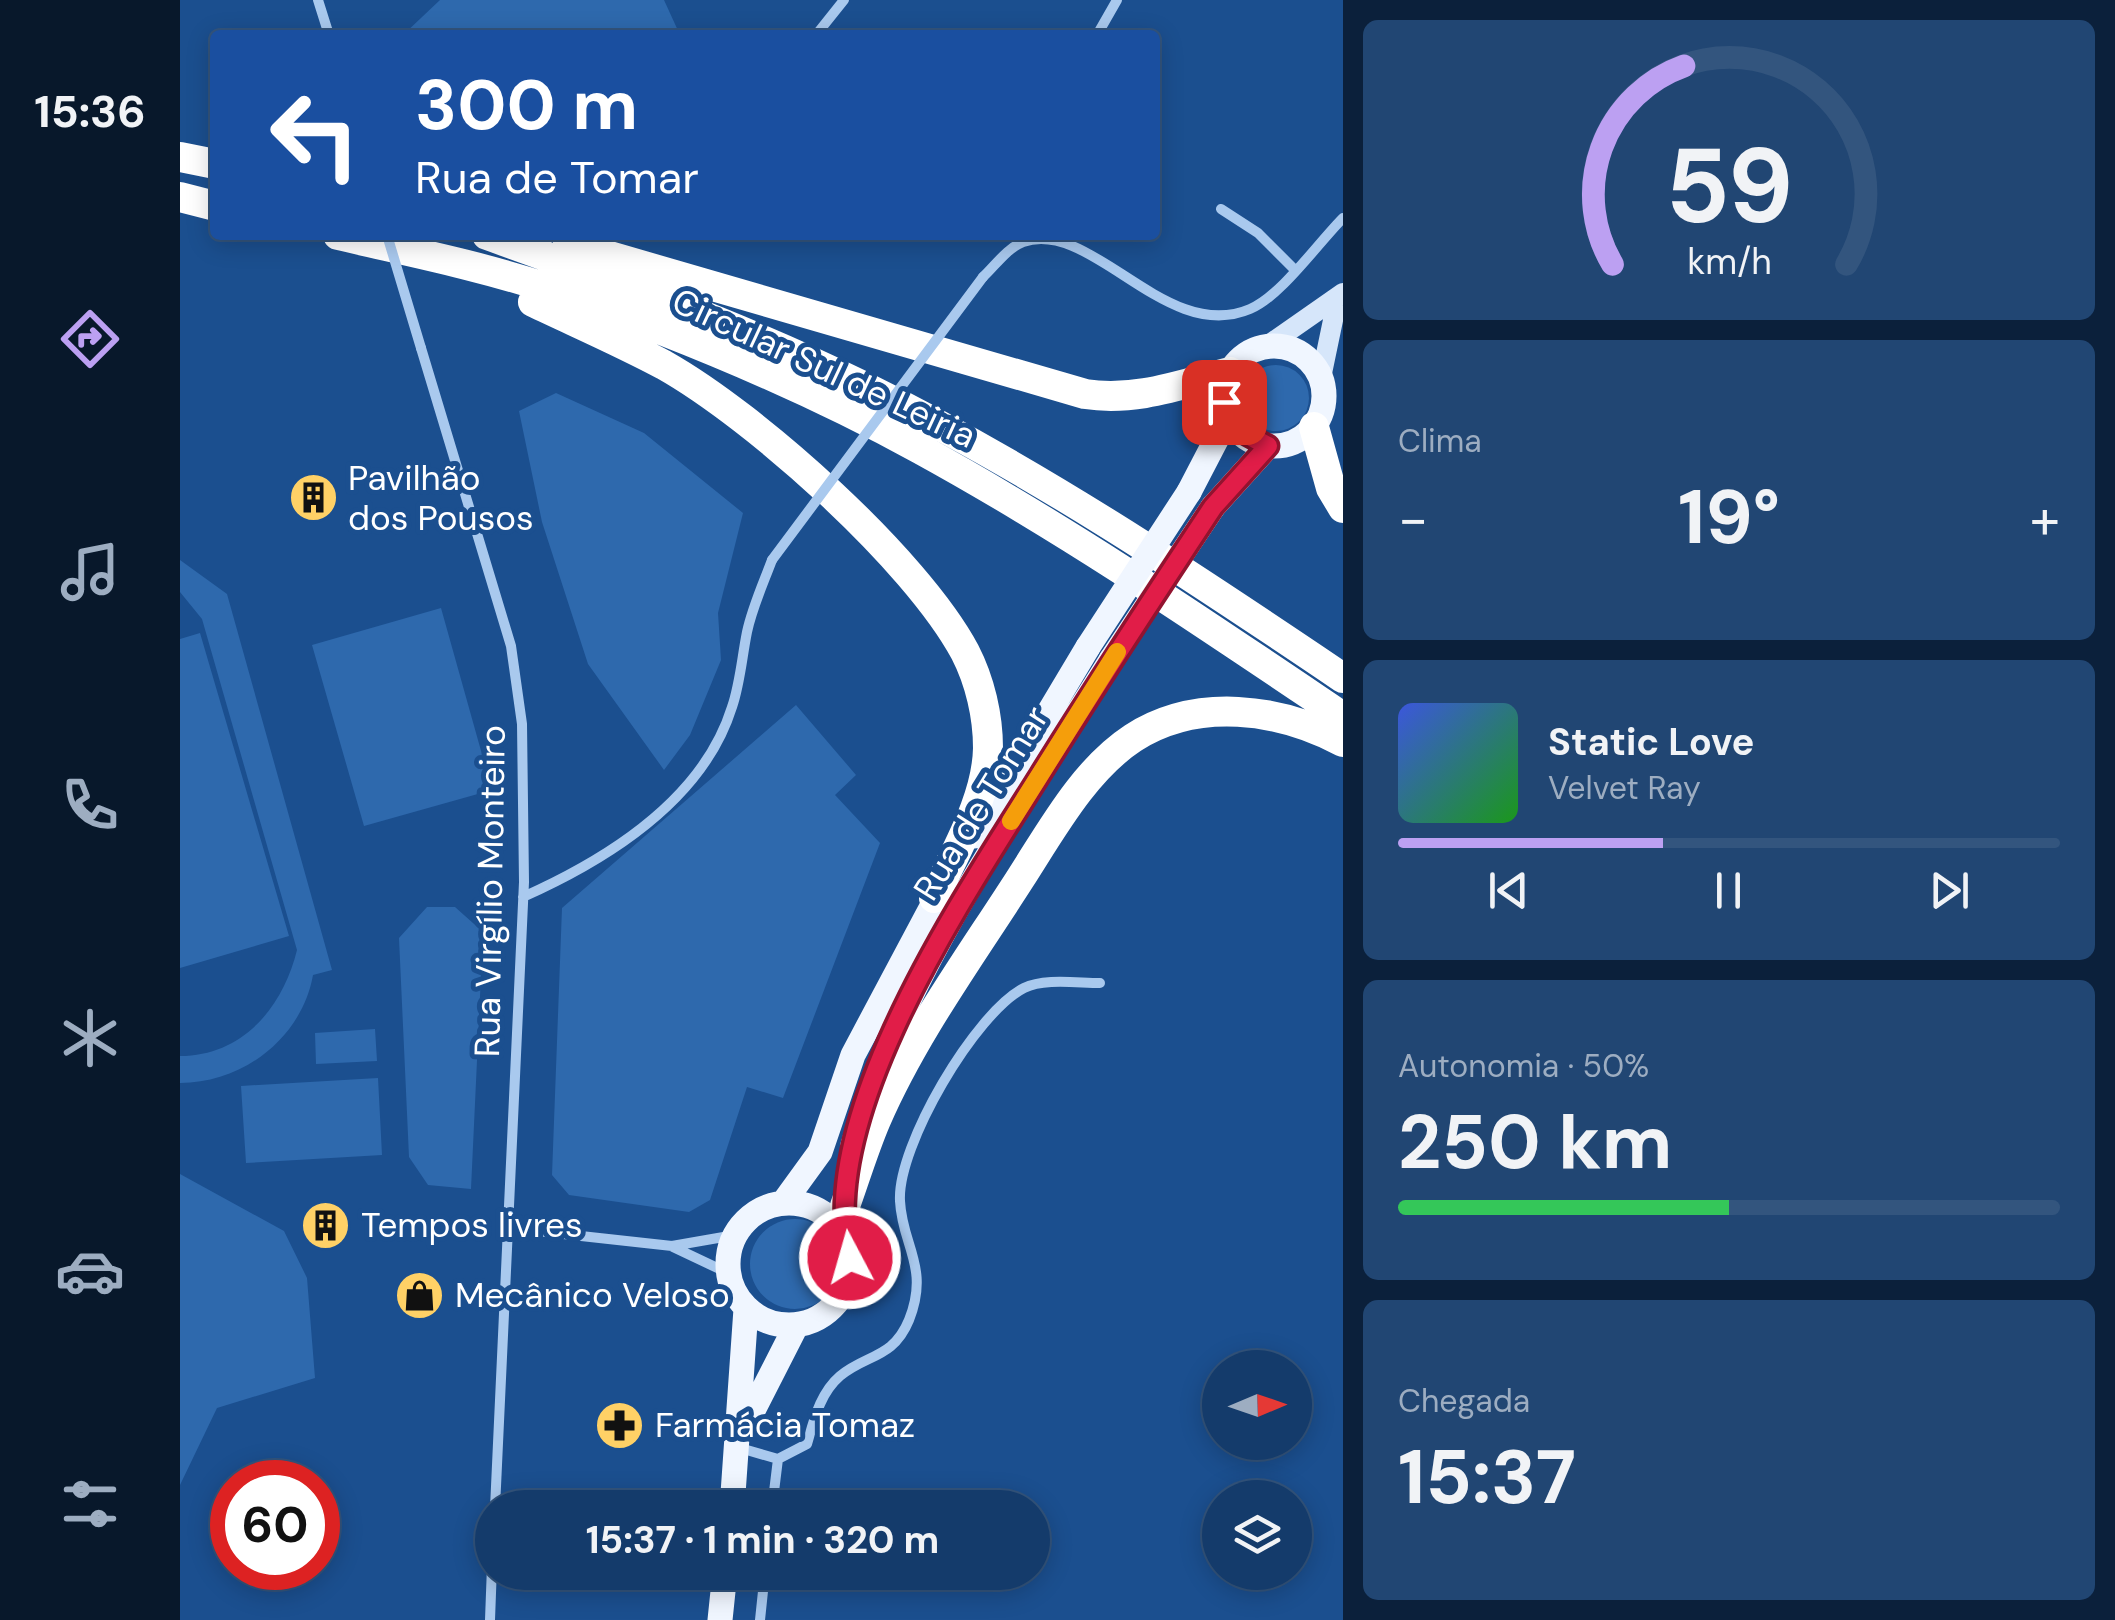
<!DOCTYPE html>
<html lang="pt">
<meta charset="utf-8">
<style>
:root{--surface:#143b6b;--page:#214673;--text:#f1f3f6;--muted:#9dadc1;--line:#33557e;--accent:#bca0f2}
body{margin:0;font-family:"DM Sans",sans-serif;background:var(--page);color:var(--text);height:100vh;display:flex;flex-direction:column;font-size:38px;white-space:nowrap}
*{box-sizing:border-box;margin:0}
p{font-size:32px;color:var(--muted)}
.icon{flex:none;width:55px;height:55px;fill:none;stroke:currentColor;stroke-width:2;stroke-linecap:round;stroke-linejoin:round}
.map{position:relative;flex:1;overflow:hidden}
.drawer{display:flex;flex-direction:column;gap:20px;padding:20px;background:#0b203b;width:772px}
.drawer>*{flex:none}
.top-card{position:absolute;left:30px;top:30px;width:950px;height:210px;border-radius:10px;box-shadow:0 5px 25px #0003,0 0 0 2px var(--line);background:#1a4fa0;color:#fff;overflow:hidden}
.needle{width:65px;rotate:88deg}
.tools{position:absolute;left:1022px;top:1350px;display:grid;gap:20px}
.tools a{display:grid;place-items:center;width:110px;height:110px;border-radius:50%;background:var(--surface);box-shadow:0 5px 25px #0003,0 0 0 2px var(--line);font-size:50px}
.speed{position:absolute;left:30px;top:1460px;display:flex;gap:20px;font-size:50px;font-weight:700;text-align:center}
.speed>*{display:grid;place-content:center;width:130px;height:130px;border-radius:50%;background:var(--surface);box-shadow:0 5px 25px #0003,0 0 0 2px var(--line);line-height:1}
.speed .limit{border:15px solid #d22;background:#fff;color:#111}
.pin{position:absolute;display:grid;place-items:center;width:85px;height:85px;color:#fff;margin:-42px;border-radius:20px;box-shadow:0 5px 15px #0006}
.me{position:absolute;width:110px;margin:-55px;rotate:354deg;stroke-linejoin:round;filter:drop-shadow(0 0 8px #0008)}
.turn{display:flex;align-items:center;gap:35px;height:210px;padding:0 40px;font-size:45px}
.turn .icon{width:130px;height:130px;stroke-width:2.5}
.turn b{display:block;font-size:70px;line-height:85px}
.big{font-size:75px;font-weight:700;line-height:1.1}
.drawer .card{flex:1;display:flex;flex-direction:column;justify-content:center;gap:15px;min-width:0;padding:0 35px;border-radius:15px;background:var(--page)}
.drawer .dial{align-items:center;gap:0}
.dial svg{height:260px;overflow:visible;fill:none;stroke:var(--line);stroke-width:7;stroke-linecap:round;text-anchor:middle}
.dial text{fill:var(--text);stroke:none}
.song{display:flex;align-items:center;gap:30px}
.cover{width:120px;height:120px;border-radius:15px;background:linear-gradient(135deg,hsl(230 70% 55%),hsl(120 70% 35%))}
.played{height:10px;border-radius:5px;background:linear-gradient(90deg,var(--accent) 40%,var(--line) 40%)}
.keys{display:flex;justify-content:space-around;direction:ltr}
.heat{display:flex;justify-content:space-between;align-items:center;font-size:55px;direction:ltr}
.charge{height:15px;border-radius:8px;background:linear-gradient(90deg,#34c759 50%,var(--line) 0)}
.trip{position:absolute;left:295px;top:1490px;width:575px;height:100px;border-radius:50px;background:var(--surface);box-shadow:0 5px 25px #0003,0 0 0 2px var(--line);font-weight:700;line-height:100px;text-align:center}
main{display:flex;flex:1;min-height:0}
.tabs{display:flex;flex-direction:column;width:180px;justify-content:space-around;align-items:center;background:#08182b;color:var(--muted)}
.tabs .icon{width:70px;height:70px}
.tabs .selected{color:var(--accent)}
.tabs b{font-size:45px;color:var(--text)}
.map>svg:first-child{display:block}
.green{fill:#2e69ad}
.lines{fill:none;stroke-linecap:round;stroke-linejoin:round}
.minor{stroke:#a9c9ee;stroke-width:10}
.secondary{stroke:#d6e6fa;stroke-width:20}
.primary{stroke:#f0f6ff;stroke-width:25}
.motorway{stroke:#fff;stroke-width:30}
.minor-bridge{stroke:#a9c9ee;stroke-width:10}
.primary-bridge{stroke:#f0f6ff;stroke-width:25}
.route-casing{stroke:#92132f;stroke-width:25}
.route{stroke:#e11d48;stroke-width:18}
.slow{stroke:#f59e0b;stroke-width:18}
.labels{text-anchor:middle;stroke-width:10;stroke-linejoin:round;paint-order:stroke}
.street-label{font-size:35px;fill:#fff;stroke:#1b4f8f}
.poi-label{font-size:35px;fill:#fff;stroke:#1b4f8f;text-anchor:start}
</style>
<main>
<nav class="tabs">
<b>15:36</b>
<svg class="icon selected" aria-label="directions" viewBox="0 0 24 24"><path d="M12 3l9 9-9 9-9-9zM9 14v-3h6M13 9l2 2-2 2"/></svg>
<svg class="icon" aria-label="music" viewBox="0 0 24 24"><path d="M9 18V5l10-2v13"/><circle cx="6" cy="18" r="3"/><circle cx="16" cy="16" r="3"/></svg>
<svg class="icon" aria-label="phone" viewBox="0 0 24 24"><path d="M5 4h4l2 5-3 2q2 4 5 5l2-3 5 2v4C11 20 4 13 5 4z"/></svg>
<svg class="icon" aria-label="climate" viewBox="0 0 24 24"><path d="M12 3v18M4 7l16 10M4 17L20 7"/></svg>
<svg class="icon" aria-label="car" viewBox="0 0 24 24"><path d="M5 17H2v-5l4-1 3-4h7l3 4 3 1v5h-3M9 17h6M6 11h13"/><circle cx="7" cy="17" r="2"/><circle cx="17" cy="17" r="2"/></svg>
<svg class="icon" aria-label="filters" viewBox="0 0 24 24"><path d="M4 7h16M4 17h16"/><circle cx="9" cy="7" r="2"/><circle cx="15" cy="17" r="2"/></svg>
</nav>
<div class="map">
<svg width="1163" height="1620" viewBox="0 0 1163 1620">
<rect width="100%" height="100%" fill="#1b4f8f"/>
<!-- green -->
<path class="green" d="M260,0H484L500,35H223Z
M1063 398a33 33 0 1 1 66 0a33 33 0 1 1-66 0Z
M376,393L464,433L563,513L538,613L541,660L510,735L484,770L408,664L362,522L339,411Z
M0,560L47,594L152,970L133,975C122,1037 64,1083 0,1083V1056C63,1056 103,1007 117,950L22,619L0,592Z
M261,608L312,790L184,826L132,645Z
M20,633L109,936L0,968V639Z
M616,705L676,775L655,795L700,843L603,1098L567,1087L530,1200L509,1212L389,1195L372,1175L382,908Z
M247,907H275L303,932L291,1189L248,1185L229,1157L219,938Z
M195,1029L197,1061L136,1064L135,1033Z
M198,1078L202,1155L66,1163L61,1086Z
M0,1174L104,1231L127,1278L135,1378L37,1408L0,1485Z
M570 1264a45 45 0 1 1 90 0a45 45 0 1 1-90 0Z"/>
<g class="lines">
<!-- minor -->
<path class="minor" d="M138,0L149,35
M636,35L664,0
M917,35L937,0
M1041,209L1078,233L1114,269
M803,277C815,266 827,248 843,242C912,218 986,345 1070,309C1101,296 1138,243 1163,218
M241,348L331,646L342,724L344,882L315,1508
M343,897C426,860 523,800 552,707C560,684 562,657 567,632C572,608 583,584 592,560
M328,1228L492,1246L555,1235
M493,1247L548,1273
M560,1448L598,1459L592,1508
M598,1459L627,1444C634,1420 640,1393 660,1376C686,1354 713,1359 729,1320C750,1267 722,1246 720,1201C717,1146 795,1013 844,988C864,978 897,983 920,983
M310,1620L312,1566
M580,1620L585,1572"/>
<!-- secondary -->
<path class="secondary" d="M1087,346L1163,293
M1141,378L1157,301"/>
<!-- primary -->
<path class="primary" d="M1044 396a50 50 0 1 1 100 0a50 50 0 1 1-100 0Z
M1009,492L1048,417
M1033,507L1088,446
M795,836L908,647
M673,1145C724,968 835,815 931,660
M548 1264a61 61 0 1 1 122 0a61 61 0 1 1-122 0Z
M603,1203L640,1152L673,1055L765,882
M665,1239L667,1190
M566,1424L616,1326
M552,1508L566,1309
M540,1620L545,1572"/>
<!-- motorway -->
<path class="motorway" d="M0,157L35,164
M0,197L35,206
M158,235C226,251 297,265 364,287C492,331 621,384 740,449C886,529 1025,624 1163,717
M307,235C435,281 563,327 685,387C852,469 1009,574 1163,678
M388,244L905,394C956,402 1002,384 1050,372
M353,302C397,323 441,342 484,365C576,417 735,559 785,652C800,681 808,716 808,748C807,800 775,851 754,898
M1134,427L1151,488L1163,508
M665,1206C675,1178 684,1148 696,1120C733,1035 790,957 840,879C871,831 904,770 953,738C1017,697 1099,708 1163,742"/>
<!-- minor-bridge -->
<path class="minor-bridge" d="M207,235L241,348
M592,560L803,277"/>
<!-- primary-bridge -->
<path class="primary-bridge" d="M908,647L1009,492
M931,660L1033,507"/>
</g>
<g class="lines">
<defs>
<path id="route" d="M670,1258C634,1116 787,892 860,775C916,685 974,596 1033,507L1088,446L1055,428L1044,402"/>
</defs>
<!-- route casing -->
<use href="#route" class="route-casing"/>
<!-- route -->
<use href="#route" class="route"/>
<!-- slow -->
<path class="slow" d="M831,821L937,652"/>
</g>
<!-- icons -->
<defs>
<symbol id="building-disc" viewBox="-11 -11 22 22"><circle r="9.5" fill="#ffd166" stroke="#1b4f8f"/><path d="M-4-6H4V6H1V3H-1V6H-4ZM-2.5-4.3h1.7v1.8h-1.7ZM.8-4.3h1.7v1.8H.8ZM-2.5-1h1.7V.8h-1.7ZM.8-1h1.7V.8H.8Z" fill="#111"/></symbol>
<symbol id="shop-disc" viewBox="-11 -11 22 22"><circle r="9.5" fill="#ffd166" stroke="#1b4f8f"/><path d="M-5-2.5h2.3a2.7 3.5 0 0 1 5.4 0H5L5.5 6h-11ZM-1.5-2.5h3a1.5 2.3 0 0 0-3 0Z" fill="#111"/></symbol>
<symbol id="pharmacy-disc" viewBox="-11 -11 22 22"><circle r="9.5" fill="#ffd166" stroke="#1b4f8f"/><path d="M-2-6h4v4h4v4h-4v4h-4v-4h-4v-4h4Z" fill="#111"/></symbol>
</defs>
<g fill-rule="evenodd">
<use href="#building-disc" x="106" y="470" width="55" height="55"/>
<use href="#building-disc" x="118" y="1198" width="55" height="55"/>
<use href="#shop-disc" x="212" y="1268" width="55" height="55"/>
<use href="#pharmacy-disc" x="412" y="1398" width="55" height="55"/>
</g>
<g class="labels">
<!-- street labels -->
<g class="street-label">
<text transform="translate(644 368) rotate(25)" y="12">Circular Sul de Leiria</text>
<text transform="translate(801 803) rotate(-58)" y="12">Rua de Tomar</text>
<text transform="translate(310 891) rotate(-89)" y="12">Rua Virgílio Monteiro</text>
</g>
<!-- poi labels -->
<g class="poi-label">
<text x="168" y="490">Pavilhão<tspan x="168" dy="40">dos Pousos</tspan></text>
<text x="181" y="1237">Tempos livres</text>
<text x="275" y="1307">Mecânico Veloso</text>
<text x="475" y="1437">Farmácia Tomaz</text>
</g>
</g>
</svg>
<div class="tools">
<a><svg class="needle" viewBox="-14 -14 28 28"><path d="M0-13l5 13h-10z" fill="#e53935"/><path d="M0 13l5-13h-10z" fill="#9dadc1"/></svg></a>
<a><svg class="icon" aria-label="layers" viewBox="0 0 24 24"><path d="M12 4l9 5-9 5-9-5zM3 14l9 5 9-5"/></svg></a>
</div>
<div class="speed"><div class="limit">60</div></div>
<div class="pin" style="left:1044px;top:402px;background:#d93025"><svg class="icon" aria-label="arrive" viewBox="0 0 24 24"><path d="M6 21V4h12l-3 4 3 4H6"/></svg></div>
<svg class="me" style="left:670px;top:1258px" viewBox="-20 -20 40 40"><circle r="17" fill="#e11d48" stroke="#fff" stroke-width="3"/><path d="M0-11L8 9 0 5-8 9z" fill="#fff"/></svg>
<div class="trip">15:37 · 1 min · 320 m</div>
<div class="top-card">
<div class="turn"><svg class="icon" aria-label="left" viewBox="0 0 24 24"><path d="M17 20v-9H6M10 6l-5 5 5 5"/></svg><div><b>300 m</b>Rua de Tomar</div></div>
</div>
</div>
<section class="drawer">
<div class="card dial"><svg viewBox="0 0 100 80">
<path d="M14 69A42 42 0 1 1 86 69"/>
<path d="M14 69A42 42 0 0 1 36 8" stroke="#bca0f2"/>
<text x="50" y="56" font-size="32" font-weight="700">59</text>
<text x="50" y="72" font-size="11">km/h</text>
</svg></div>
<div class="card"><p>Clima</p>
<div class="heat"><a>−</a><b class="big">19°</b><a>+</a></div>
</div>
<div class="card">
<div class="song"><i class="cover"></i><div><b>Static Love</b><p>Velvet Ray</p></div></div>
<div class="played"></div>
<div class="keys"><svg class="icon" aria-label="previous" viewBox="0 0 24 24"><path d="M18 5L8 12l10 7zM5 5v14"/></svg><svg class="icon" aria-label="pause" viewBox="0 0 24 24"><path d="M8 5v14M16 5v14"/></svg><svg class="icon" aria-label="next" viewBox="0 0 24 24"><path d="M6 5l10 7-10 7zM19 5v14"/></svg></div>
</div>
<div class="card"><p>Autonomia · 50%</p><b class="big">250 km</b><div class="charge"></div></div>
<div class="card"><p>Chegada</p><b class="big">15:37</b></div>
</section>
</main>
